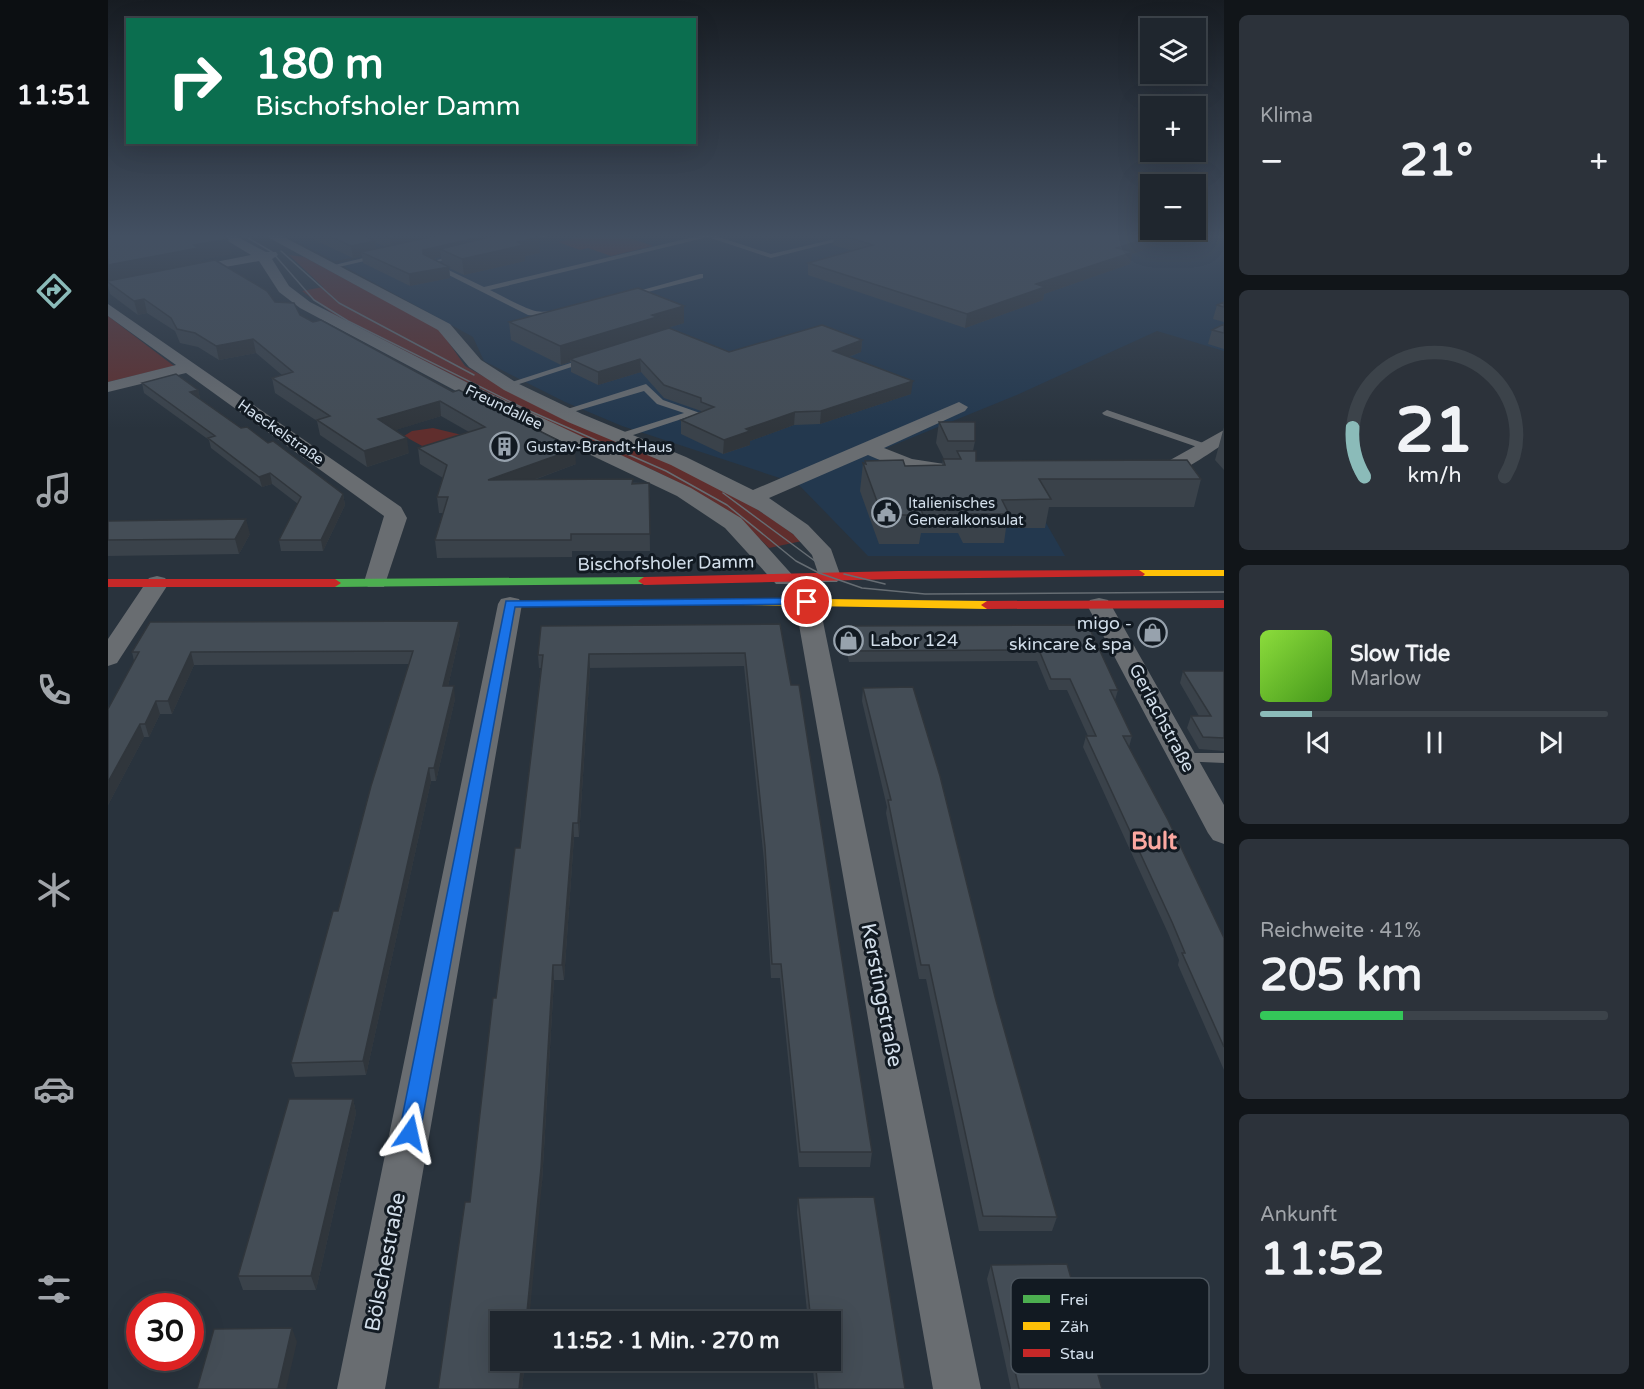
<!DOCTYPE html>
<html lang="de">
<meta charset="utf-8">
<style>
:root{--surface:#1f262e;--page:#2c323a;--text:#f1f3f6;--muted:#a1a5aa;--line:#3c434a;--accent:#8bbbb9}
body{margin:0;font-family:"Varela Round",sans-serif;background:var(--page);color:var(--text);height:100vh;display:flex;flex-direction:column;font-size:22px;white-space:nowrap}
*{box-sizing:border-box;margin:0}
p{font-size:20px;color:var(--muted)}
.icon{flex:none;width:33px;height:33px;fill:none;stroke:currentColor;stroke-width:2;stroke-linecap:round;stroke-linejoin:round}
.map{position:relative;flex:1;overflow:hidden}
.panel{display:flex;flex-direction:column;gap:15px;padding:15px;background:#111519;width:420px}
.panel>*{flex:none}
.banner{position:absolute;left:18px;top:18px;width:570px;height:126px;border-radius:0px;box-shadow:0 6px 24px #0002,0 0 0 2px var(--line);background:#0b6e4f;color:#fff;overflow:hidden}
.tools{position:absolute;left:1032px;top:18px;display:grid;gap:12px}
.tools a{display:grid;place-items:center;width:66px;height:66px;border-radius:0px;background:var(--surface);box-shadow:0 6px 24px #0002,0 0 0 2px var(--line);font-size:30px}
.speed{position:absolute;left:18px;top:1293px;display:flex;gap:12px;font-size:30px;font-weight:700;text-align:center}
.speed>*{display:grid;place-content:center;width:78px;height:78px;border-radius:50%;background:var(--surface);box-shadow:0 6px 24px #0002,0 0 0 2px var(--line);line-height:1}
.speed .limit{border:9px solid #d22;background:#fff;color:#111}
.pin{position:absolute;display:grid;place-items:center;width:51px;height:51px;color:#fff;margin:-26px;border:3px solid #fff;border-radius:50%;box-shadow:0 2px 6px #0007}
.me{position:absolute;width:66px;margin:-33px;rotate:11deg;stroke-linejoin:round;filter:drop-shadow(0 0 4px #0008)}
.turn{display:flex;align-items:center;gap:21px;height:126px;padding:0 30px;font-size:27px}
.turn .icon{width:78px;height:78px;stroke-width:2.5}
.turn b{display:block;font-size:42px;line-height:51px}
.big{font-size:45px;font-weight:800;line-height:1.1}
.panel .widget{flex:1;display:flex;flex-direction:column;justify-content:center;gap:9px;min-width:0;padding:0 21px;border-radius:9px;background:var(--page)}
.panel .dial{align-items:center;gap:0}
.dial svg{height:156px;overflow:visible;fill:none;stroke:var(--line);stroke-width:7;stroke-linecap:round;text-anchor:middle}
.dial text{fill:var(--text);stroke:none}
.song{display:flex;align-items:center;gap:18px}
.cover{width:72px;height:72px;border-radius:9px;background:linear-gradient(135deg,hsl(90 70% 55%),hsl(100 70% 35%))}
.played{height:6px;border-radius:3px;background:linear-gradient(90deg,var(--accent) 15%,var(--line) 15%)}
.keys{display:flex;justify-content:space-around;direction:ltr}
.heat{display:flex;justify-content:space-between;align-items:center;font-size:33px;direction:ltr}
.charge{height:9px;border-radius:4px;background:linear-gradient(90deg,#34c759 41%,var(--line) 0)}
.trip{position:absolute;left:382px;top:1311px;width:351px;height:60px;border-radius:0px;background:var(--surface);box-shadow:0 6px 24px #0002,0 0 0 2px var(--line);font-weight:800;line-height:60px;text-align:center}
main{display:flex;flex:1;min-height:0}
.dock{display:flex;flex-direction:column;width:108px;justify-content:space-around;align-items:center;background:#0c0f12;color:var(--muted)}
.dock .icon{width:42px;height:42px}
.dock .active{color:var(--accent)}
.dock b{font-size:27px;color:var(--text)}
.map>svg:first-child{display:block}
.built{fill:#23384e}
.green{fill:#602e2d}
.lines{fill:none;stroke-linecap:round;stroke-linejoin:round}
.lane{fill:#696d71;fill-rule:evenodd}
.street{fill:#696d71;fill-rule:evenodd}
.fast{fill:#4caf50;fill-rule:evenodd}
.slow{fill:#ffc107;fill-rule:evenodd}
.jam{fill:#c62828;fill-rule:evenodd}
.tram{stroke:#666d73;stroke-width:1.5}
.wall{fill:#3a424a;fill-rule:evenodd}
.shaded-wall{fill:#30363c}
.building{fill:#444d56;stroke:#30363c;stroke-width:1.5}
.route{fill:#1a73e8;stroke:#114b97;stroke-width:1.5}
.labels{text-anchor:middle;stroke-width:6;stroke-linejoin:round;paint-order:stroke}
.far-street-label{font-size:15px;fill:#d2deea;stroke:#121a22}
.far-poi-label{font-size:15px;fill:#d2deea;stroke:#121a22;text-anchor:start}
.street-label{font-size:18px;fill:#d2deea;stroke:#121a22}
.poi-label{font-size:18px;fill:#d2deea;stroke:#121a22;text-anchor:end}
.near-street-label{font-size:21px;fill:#d2deea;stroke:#121a22}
.district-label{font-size:24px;font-weight:bold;fill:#fba8a1;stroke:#121a22}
.key{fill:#121a22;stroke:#4c555e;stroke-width:1.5}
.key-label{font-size:16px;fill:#d2deea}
</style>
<main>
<nav class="dock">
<b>11:51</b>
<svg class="icon active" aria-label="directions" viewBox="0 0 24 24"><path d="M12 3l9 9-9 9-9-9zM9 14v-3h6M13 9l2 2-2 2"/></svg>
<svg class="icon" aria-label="music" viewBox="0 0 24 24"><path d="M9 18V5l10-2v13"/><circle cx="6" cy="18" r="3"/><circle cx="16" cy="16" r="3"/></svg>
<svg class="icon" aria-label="phone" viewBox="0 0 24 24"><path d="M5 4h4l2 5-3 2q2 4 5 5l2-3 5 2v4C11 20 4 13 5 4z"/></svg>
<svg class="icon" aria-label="climate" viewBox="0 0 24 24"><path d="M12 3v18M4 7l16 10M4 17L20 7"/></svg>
<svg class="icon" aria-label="car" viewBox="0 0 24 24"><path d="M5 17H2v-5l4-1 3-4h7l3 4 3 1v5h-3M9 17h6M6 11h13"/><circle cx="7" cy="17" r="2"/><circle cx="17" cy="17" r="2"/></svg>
<svg class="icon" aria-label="filters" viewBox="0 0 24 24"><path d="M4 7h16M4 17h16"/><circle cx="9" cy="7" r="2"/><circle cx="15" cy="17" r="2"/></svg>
</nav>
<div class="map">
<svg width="1116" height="1389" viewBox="0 0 1116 1389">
<rect width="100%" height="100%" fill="#29333d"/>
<!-- built -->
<path class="built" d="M176,235H1116V351L1049,331L911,394L776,449L789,456L915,483L957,556H760L690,484L514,426L457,402L376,361L365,337L230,263L279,252L226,261Z"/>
<!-- green -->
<path class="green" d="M480,235H513L545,246L503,256L480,248L472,250L450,242Z
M181,255L196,257L332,330L357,366L396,388C498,433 605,472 694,541L661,548C601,486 533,467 458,431C379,393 302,354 225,314L194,291L215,287Z
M0,316L66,366L0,382Z
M325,428L354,435L316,447L296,436L304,431Z"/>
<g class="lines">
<!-- lane -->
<path class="lane" d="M433,235H444L414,243L411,241Z
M594,235H605L663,254L744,235H754L663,258L600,237L382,290C396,297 410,305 424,310C433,314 445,309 453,313L435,317L420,315L317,263L353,254V256L326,263L376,287Z
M272,254L274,257L222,269L218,267Z
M592,274H595V278L520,297L516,295Z
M478,358L485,360L402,387L395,385Z
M538,384L555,400L592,413L513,439L508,436L510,434L576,413L549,404L536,391L458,414L450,412Z
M999,410L1101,445L1103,447L1095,449L996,415L994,413Z
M1076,753H1116V763L1071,761L1069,758Z"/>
<!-- street -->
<path class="street" d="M110,235H126L158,252H168L170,255L164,259L181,286L202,302L360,383L583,488L633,518L688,579L684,584H668L617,528L569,496L348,391L192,308L171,292L151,261L72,275V269L143,255Z
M156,235H172L342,324L373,360L409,383L474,414L578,457L645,490L851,402L860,407L857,411L776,448L804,459L849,466L852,470L849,474C820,482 786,466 760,455L661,498L700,525L723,549L733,577L729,582H713L704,555L685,534L650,510L563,465L460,422L396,390L361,367L330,330Z
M0,304L293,507L299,518L276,587H260L256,582L276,516L78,373L0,392V382L68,365L0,316Z
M1116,430V444C1091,459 1066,482 1035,474L1032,470L1035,466L1055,464Z
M49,576L57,578L61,583L9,663L0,666V639L41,578Z
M699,595L708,597L711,602L873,1389H825L687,602L690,597Z
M402,597L411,599L414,604L277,1389H229L390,604L393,599Z
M991,598L1000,600L1003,605L1116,805V844L1105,840L1100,833L979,605L982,600Z"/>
<!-- fast -->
<path class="fast" d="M536,577L542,581L540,584L227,587L221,583L227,579Z"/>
<!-- slow -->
<path class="slow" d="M1031,570H1116V576H1027L1025,574Z
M638,598L879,601L885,605L879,609L634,605L632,602Z"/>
<!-- jam -->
<path class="jam" d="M1031,570L1037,574L1035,576L790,579L536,585L530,581L536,577L790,571Z
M0,579H227L233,583L227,587H0Z
M1116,600V608L879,609L873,605L879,601Z"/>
<!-- tram -->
<path class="tram" d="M135,235L164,252L206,300L240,321L415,408L558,471L619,505L688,561L711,573L754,588L817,594L1116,592
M173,251L231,303L366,375
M615,493L711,564
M736,574L777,584"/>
</g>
<!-- wall -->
<path class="wall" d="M0,235L120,239L123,254L92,260L93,262L192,315L468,464L426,480L541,483L542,551H464V557L329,558L327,540L335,513H331L329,497L335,478L312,464L310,448L361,432L333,416L287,430L301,453L259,467L212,435L209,421L167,393L164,378L174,375L148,353L111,360L90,347L72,343L67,331L39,313L30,315L2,294L0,286Z
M196,235H426L432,253L417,256V261L356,275L341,268L342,278L302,286L255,263L254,256L245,258ZM267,242L277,247L268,248ZM333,257L334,263L325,259Z
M644,235H682L660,240Z
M694,235H1080L1024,254L1022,264L936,294L935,300L857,328L700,275V263L745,251L725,245L726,237L712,240Z
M1116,302V322L1105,319L1109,305Z
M576,306V323L549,331V332L621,352L754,340L753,352L741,357L803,394L712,424L686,425L642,441V445L615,454L573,434V420L593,413V411L556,398L533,372L490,385L463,372V362L453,365L403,340L401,322Z
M1116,324V349L1100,344L1104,330Z
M34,383L90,390L92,399L133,428L160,443L235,494L237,505L215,551H173L171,540L190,504L164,484L154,487L103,448L101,440L36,393Z
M831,422L867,441L865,451L868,461L1093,479L1086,507H941L937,528H898L896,543H855L850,533H813L811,544H771L752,491L755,463L757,464V461L797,466H834L835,459H836L828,443Z
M1116,427V470L1107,460Z
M0,521L142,534L131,554L0,556Z
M672,624L764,1152L762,1167H691L672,978H663L656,861L636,666L482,668L471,837H466L456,980H446L434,1183L393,1360H417L414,1389H330L362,1202L388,998L412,848L433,668H431L430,655Z
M980,625L1010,690L1007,700L1024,736L1021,747L1116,938V1070L1070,965L1071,960L1060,933L975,747L978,736H980L959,690H941L929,661L741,662L735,636L736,626Z
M352,634L340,686L347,699L328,781H323L258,1075L187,1077L183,1063L230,911L301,664L86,665L64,714H52L41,737H36L0,805V709L26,661L24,652Z
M1075,671H1116V751L1091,749L1079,728L1083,716H1091L1072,683Z
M755,688L887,997L949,1217L944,1231H871L818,979H811L778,813L779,807L754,701Z
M245,1099L248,1113L208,1290H135L130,1276Z
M690,1198L797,1389H707L704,1360H723V1322H700L689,1212Z
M883,1265L994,1389H903L879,1279Z"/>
<!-- shaded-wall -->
<path class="shaded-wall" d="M297,235H350L283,250L282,238Z
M380,235H401L332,249L333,257L316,261L315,254V250Z
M660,235H682L660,240Z
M712,235H726V237L712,240Z
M1048,235H1080L1024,254L1022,264L936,294L935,300L857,328L859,314L928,284L1009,248Z
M431,237L432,253L417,256V261L356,275L354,259L410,242Z
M120,239L123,254L92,260L93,263L0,282V265L86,245Z
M267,241L269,252H253L254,256L245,258L243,246Z
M341,267L342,278L302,286L301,274Z
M36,299L39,313L30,315L26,301Z
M576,306V323L549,331V335L462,359V362L453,365L452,346L544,315Z
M145,339L148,353L111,360L108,346Z
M754,340L753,352L724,363L725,351Z
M532,359L533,372L490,385V372Z
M805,381L803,394L712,424L713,411Z
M90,390L92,399L82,392Z
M332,401L333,416L272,435L270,419Z
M687,412L686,425L642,441V445L615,454L616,440L638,429Z
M299,438L301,453L259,467L256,451Z
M467,449L468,464L382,496L380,480Z
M162,473L164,484L154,487L151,477Z
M235,494L237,505L215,551L213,540Z
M138,519L142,534L131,554L127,539Z
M351,621L352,634L337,699L335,686Z
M83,652L86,665L64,714L60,701Z
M481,654L482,668L471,837L470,823Z
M346,686L347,699L328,781L326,768Z
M48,701L52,714L41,737L37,724Z
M32,724L36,737L0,805V782Z
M321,768L323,781L258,1075L255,1061Z
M465,823L466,837L456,980L454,965Z
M445,965L446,980L434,1183L421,1322H418Z
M245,1099L248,1113L208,1290L203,1276Z
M184,1328L189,1342L178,1389H170Z
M414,1360H417L414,1389H411Z"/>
<!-- building -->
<path class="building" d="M0,235H113L120,239L86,245L90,248L0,265V238H2L0,236Z
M219,235H256L267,241L243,246Z
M275,235H297L282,238Z
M332,235H380L315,250V254L341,267L301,274L253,252Z
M390,235H426L431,237L410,242L416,245L354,259L332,249Z
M733,235H1048L1009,248L1025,252L928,284L937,287L859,314L700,263L765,245Z
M107,260L159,291L167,302L186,303L192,315L205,322L213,320L345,392L351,390L467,449L380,480L525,479L524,484L541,483L542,534H463V540H327L340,497H329L339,465L310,448L377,427L332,401L270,419L299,438L256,451L209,420L222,416L164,378L185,372L145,339L108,346L87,333L69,329L63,318L36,299L26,301L0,282V281Z
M530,288L576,306L544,315L549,317L452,346L401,322Z
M1116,302V307L1109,305Z
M1116,324V333L1104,330Z
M714,325L754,340L725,351L805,381L713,411L687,412L638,429L642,431L616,440L573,420L606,407L593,402V398L556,385L532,359L490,372L462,359L561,328L621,352Z
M68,374L90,390L82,392L133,428L139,427L160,443L165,441L235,494L213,540H171L193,497L162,473L151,477L100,438L107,436L34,383Z
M831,422H867V441H840Z
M849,451H868V461L1079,460L1093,479H931L943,499L894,500L901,514H859L855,504H811L815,515H774L755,463L758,464L757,461L795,460L797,466L837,465L835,459H853Z
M138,519L127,539L0,540V521Z
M351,621L335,686H346L326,768H321L255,1061L183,1063L225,911H230L263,786L305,651L83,652L60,701H48L37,724H32L0,782V709L31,652H24L42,622Z
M672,624L683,685H691L764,1152H692L673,964H664L657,847L637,653L481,654L470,823H465L454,965H445L433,1168L418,1322H393V1360H414L411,1389H330L357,1202H362L385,998H388L407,848H412L435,655H430L433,626Z
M980,625L1010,690H1002L1024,736H1015L1060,820L1116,938V1047L1074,953H1077L1064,922L978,736H988L962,679H943L931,650L742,651L736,626Z
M1075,671H1116V738L1095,737L1083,716H1103Z
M805,687L832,776L887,997L949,1217L875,1216L821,965H813L780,800H783L755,688Z
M181,1099H245L203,1276H130Z
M766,1197L797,1389H710L707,1360H723V1322H703L690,1198Z
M959,1264L994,1389H911L883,1265Z
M184,1328L170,1389H89L106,1329Z"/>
<!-- sky -->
<linearGradient id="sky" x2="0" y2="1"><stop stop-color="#171c22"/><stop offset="0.55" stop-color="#435062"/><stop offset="1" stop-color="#435062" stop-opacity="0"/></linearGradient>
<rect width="1116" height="429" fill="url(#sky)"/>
<!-- route -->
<path class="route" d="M699,598L704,599V604L407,607L312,1133L309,1140L302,1142L294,1140L291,1133L398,601Z"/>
<!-- icons -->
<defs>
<symbol id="building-ring" viewBox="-11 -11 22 22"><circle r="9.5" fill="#121a22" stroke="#97a2ad" stroke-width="1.5"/><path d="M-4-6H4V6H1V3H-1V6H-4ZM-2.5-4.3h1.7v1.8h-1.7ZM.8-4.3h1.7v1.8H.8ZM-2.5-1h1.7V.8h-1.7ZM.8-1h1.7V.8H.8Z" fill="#97a2ad"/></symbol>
<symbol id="civic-ring" viewBox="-11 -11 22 22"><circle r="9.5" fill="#121a22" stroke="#97a2ad" stroke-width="1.5"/><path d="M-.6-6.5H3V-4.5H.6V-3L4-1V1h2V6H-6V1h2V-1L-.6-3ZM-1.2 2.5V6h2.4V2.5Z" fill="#97a2ad"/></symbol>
<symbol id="shop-ring" viewBox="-11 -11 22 22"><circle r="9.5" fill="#121a22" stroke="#97a2ad" stroke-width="1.5"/><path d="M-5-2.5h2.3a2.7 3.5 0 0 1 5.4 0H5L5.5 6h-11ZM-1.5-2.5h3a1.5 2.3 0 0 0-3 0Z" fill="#97a2ad"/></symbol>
</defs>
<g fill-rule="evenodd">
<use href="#building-ring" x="380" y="430" width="33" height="33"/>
<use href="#civic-ring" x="762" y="496" width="33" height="33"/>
<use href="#shop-ring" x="1028" y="616" width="33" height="33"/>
<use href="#shop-ring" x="724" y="624" width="33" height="33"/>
</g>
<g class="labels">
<!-- far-street labels -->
<g class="far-street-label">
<text transform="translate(396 407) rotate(26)" y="5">Freundallee</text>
<text transform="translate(173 432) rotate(35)" y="5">Haeckelstraße</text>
</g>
<!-- far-poi labels -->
<g class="far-poi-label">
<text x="418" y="452">Gustav-Brandt-Haus</text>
<text x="800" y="508">Italienisches<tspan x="800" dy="17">Generalkonsulat</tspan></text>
</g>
<!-- street labels -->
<g class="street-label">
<text transform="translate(558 563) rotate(-1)" y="6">Bischofsholer Damm</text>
<text transform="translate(1054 718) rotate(62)" y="6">Gerlachstraße</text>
</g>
<!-- poi labels -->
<g class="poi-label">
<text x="1024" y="629">migo -<tspan x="1024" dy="21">skincare &amp; spa</tspan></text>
<text x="762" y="646" text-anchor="start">Labor 124</text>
</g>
<!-- near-street labels -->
<g class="near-street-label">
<text transform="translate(774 995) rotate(79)" y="7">Kerstingstraße</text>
<text transform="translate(277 1262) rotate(-79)" y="7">Bölschestraße</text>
</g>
<!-- district labels -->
<g class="district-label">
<text x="1046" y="849">Bult</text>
</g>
</g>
<!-- legend -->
<rect x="903" y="1278" width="198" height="96" rx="9" class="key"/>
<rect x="915" y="1295" width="27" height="8" fill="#4caf50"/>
<rect x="915" y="1322" width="27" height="8" fill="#ffc107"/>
<rect x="915" y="1349" width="27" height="8" fill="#c62828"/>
<g class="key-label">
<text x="952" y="1305">Frei</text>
<text x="952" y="1332">Zäh</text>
<text x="952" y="1359">Stau</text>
</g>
</svg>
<div class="tools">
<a><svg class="icon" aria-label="layers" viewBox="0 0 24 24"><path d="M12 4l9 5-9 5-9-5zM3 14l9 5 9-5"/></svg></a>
<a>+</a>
<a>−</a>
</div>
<div class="speed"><div class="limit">30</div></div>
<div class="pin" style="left:699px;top:602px;background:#d93025"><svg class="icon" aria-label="arrive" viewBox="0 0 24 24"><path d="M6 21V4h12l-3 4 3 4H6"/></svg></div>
<svg class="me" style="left:302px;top:1133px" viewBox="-20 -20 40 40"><path d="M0-17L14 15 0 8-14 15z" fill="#1a73e8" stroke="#fff" stroke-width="4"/></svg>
<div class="trip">11:52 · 1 Min. · 270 m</div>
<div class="banner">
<div class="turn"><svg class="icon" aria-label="right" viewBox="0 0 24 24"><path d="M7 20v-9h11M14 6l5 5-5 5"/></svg><div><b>180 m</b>Bischofsholer Damm</div></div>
</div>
</div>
<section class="panel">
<div class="widget"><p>Klima</p>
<div class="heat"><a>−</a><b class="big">21°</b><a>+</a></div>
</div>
<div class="widget dial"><svg viewBox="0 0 100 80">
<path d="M14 69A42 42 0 1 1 86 69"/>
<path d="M14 69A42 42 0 0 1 8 44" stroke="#8bbbb9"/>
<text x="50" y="56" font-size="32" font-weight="700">21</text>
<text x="50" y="72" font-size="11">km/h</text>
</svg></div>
<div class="widget">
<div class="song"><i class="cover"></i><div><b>Slow Tide</b><p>Marlow</p></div></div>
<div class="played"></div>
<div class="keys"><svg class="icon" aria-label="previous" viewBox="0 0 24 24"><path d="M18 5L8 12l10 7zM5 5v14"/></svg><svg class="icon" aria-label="pause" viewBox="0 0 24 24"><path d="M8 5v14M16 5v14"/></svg><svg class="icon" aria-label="next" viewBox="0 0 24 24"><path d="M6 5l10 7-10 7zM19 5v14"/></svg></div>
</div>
<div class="widget"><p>Reichweite · 41%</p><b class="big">205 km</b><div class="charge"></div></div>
<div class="widget"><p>Ankunft</p><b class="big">11:52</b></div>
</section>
</main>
